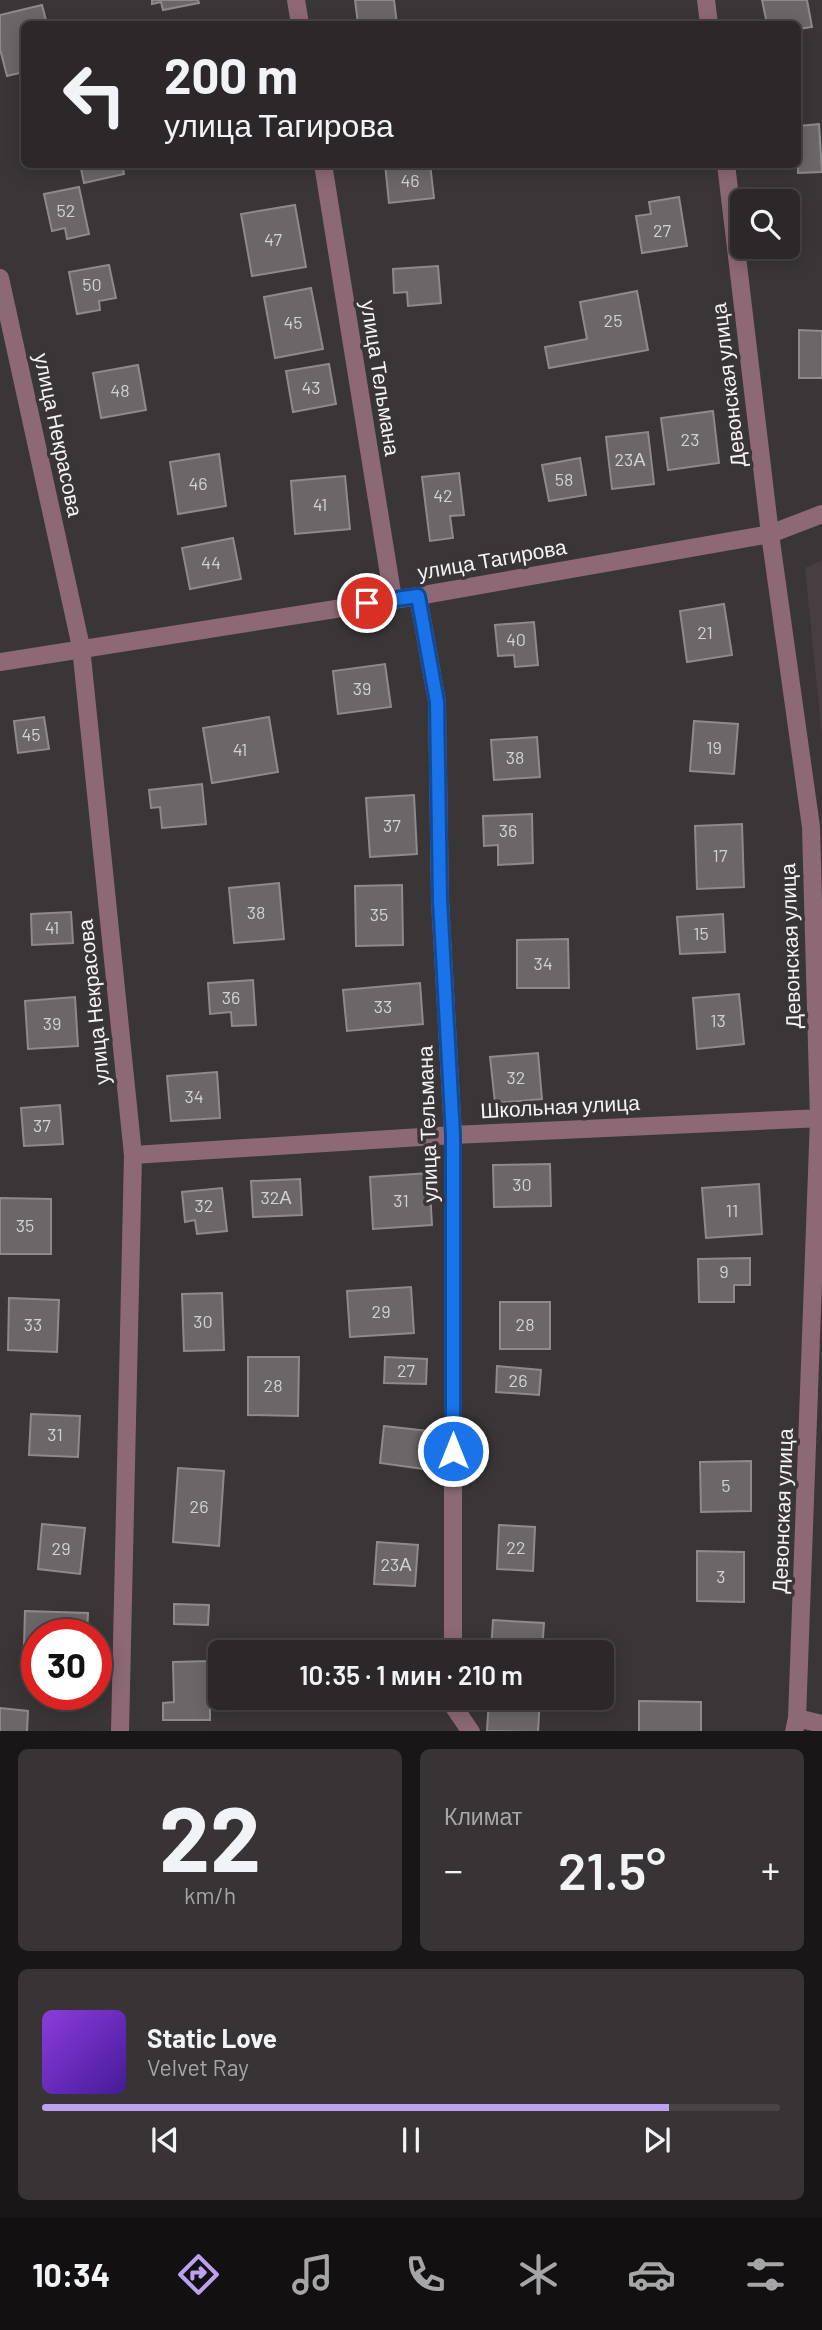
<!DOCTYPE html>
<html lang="ru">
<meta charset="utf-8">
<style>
:root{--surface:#2c2829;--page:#383435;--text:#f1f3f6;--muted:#a6a6a8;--line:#484446;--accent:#bca0f2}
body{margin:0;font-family:Barlow,sans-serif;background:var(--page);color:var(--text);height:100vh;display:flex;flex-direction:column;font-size:26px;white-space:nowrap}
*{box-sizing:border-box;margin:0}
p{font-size:23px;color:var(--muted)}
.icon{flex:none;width:38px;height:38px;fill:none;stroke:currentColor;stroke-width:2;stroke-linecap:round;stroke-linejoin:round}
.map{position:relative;height:1731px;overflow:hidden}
.drawer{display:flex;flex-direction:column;gap:18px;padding:18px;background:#181617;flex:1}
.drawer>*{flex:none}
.banner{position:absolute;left:21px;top:21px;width:780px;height:147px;border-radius:10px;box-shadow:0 4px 18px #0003,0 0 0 2px var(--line);background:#2c2829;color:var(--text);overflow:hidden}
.controls{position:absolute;left:730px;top:189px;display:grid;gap:14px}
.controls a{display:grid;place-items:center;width:70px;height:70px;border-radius:10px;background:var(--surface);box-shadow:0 4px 18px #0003,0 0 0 2px var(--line);font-size:35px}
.speed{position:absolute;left:21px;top:1619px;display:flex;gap:14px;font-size:35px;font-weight:700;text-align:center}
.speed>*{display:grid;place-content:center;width:91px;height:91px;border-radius:50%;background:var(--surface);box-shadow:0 4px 18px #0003,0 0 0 2px var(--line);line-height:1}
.speed .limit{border:10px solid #d22;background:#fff;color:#111}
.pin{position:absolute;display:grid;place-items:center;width:60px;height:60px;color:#fff;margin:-30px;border:4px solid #fff;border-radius:50%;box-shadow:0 2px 7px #0007}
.me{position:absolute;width:77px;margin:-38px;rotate:0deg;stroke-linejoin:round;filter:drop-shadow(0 0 5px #0008)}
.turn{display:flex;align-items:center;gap:24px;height:147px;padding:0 28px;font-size:32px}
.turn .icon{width:91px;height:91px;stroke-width:2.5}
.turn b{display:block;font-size:49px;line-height:60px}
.big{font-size:52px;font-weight:600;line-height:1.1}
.drawer .card{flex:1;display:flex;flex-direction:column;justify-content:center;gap:10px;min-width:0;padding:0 24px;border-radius:10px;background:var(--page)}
.drawer .dial{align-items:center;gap:0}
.dial b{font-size:91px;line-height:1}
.song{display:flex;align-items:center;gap:21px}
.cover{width:84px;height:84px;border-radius:10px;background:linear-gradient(135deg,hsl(270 70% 55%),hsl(260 70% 35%))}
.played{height:7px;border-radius:4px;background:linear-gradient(90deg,var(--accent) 85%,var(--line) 85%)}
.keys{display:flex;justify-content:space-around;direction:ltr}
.heat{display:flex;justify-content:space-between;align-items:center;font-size:38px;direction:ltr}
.drawer .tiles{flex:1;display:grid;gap:18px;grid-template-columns:1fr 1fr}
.card:last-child{grid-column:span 2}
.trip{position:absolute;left:208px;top:1640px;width:406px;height:70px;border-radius:10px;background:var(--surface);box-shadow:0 4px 18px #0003,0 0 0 2px var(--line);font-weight:600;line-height:70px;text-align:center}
.tabs{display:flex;height:112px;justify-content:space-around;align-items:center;background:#121010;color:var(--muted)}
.tabs .icon{width:49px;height:49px}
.tabs .current{color:var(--accent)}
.tabs b{font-size:32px;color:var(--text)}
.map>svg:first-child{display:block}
.built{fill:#483d40}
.building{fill:#6b6768;stroke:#8e8a8b;stroke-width:2}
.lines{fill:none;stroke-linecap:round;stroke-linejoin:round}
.minor{stroke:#8d6975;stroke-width:18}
.route-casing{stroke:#114b97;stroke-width:18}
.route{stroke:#1a73e8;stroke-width:12}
.labels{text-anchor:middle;stroke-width:7;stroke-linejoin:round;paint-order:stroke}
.number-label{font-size:18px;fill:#d2d0d1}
.street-label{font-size:21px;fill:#f5f3f4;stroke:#3a3637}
</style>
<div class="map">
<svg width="822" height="1732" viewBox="0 0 822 1732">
<rect width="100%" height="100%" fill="#3a3637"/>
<!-- built -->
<path class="built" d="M822,560V738L805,568Z"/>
<!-- building -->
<path class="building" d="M152,0H198L199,3L163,10L161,2L152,4Z
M355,0H394L397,24H358Z
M762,0H807L812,27L798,29V24H767Z
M42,5L47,24H24V72L7,76L0,49V15Z
M819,124L822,172L798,173V166L777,168V164H798V126Z
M80,164H122L124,174L84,183Z
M385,164H430L434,198L389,203Z
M79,187L89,234L67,239L65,228L52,231L44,194Z
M679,197L687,246L642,253L636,216L651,214L649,202Z
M295,205L306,267L252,276L241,214Z
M109,265L116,298L99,301L100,310L77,314L69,272Z
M438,266L441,303L408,306L407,292L394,293L393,269Z
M311,288L323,349L275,358L264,297Z
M637,291L648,350L549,368L545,347L587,339L580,302Z
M799,330L822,331V378H799Z
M329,364L336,404L293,412L286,371Z
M138,365L146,410L101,418L93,373Z
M713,411L719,463L668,470L661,418Z
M648,432L654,484L612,489L606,437Z
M219,454L226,506L178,514L170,462Z
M580,458L586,495L549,501L542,465Z
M459,473L464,515L450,516L453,538L430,541L422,477Z
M345,476L350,529L295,534L291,481Z
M233,538L241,579L190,589L182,548Z
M724,604L732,655L687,662L680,611Z
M534,622L538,665L515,667L514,655L498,656L495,625Z
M385,664L391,707L338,714L333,671Z
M44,717L49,749L18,753L14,721Z
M269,717L278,772L212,783L203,728Z
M694,721L738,724L734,774L690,771Z
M537,737L540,777L494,780L491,740Z
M202,784L206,824L162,828L160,807L151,808L149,790Z
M414,795L417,854L370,857L366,798Z
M532,814L533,863L498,865V845L484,846L483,816Z
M742,824L744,887L697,889L695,826Z
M279,883L284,939L234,943L229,888Z
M402,885L403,945L356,946L355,886Z
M71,912L73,943L32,945L31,914Z
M723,914L725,952L680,954L677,917Z
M568,939L569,988H517V940Z
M253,980L256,1025L232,1026L231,1012L210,1014L208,983Z
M420,983L423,1024L347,1031L343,990Z
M739,994L744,1044L697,1049L693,998Z
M75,997L78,1046L28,1049L25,1001Z
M538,1053L542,1099L495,1103L490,1057Z
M217,1072L220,1118L171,1121L167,1076Z
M60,1105L63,1144L24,1146L21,1108Z
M550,1164L551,1206L494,1207L493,1165Z
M429,1173L432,1225L373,1229L370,1177Z
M300,1179L302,1215L253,1217L251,1181Z
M759,1184L762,1234L706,1238L702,1188Z
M222,1188L227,1231L197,1234L195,1220L185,1222L182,1192Z
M0,1198L51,1199V1254H0Z
M750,1258V1285H734V1302H699L698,1259Z
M411,1287L414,1333L350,1337L347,1291Z
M222,1293L224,1350L184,1351L182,1294Z
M9,1298L59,1300L57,1352L8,1350Z
M500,1302H550V1349H500Z
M248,1357H299L298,1416L248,1415Z
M385,1357L427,1359L426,1384L384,1383Z
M497,1366L541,1370L539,1395L496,1392Z
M31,1414L80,1416L78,1457L29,1455Z
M384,1426L428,1431L424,1469L380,1463Z
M751,1461V1511L701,1512L700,1462Z
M178,1468L224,1471L219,1546L173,1542Z
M42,1524L85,1528L80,1574L38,1569Z
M499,1525L535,1527L533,1571L497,1569Z
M377,1542L418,1545L415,1586L374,1584Z
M697,1551L744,1552V1602L697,1601Z
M174,1604L209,1605L208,1625L174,1624Z
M25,1611L88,1613L87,1634H37V1680L23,1679Z
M493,1620L544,1623L542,1652H491Z
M210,1661V1720H163V1703L174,1702L173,1662Z
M489,1698H540L538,1732L487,1731Z
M639,1701L701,1702V1732H639Z
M0,1708L28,1711L27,1732H0Z"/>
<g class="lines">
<!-- minor -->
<path class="minor" d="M296,0L300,24
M706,0L709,24
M323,164L393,599
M726,164L770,534L811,827L819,1118L797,1718L794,1732
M0,278L81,647L133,1155L120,1732
M418,596L437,702L440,900L453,1135V1652
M0,662L418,596L770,534L822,514
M133,1155L453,1135L822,1118
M454,1698V1707L471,1732
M797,1718L822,1724"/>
</g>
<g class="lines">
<defs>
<path id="route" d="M367,603L418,596L437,702L440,900L453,1135V1451"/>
</defs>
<!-- route casing -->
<use href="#route" class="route-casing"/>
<!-- route -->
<use href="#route" class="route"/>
</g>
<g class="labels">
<!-- number labels -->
<g class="number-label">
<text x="410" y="187">46</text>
<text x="66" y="217">52</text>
<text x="662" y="237">27</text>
<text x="273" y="246">47</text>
<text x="92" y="291">50</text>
<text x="613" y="327">25</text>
<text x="293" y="329">45</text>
<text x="311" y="394">43</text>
<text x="120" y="397">48</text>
<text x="690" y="446">23</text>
<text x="630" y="466">23А</text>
<text x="564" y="486">58</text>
<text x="198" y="490">46</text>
<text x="443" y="502">42</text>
<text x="320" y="511">41</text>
<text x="211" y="569">44</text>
<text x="705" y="639">21</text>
<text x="516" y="646">40</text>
<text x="362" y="695">39</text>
<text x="31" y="741">45</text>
<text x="714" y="754">19</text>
<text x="240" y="756">41</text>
<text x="515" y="764">38</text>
<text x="392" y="832">37</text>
<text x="508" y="837">36</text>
<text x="720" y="862">17</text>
<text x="256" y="919">38</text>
<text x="379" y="921">35</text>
<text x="52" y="934">41</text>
<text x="701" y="940">15</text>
<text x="543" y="970">34</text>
<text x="231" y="1004">36</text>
<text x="383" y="1013">33</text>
<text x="718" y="1027">13</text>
<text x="52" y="1030">39</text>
<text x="516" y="1084">32</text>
<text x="194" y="1103">34</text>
<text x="42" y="1132">37</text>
<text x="522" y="1191">30</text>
<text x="276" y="1204">32А</text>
<text x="401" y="1207">31</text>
<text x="204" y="1212">32</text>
<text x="732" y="1217">11</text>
<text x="25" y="1232">35</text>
<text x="724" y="1278">9</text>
<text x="381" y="1318">29</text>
<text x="203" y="1328">30</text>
<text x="33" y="1331">33</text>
<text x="525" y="1331">28</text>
<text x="406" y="1377">27</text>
<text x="518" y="1387">26</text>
<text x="273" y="1392">28</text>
<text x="55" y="1441">31</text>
<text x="726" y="1492">5</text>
<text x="199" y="1513">26</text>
<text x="516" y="1554">22</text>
<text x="61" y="1555">29</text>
<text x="396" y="1571">23А</text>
<text x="721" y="1583">3</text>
</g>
<!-- street labels -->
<g class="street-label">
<text transform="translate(380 378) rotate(81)" y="7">улица Тельмана</text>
<text transform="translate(729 385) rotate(-97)" y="7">Девонская улица</text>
<text transform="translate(58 435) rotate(78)" y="7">улица Некрасова</text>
<text transform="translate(492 560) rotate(-10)" y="7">улица Тагирова</text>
<text transform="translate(791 946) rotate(-92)" y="7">Девонская улица</text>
<text transform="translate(94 1002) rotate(-96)" y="7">улица Некрасова</text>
<text transform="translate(560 1107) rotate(-3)" y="7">Школьная улица</text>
<text transform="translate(428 1124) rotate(-92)" y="7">улица Тельмана</text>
<text transform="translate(783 1511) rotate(-88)" y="7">Девонская улица</text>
</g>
</g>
</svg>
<div class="controls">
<a><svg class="icon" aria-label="search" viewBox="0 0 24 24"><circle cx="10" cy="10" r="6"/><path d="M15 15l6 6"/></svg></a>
</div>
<div class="speed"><div class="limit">30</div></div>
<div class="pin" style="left:367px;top:603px;background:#d93025"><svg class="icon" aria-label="arrive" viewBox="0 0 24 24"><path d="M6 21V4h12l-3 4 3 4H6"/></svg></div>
<svg class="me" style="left:453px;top:1451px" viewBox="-20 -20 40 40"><circle r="17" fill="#1a73e8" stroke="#fff" stroke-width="3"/><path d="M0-11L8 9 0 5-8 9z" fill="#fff"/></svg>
<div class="trip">10:35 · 1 мин · 210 m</div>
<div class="banner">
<div class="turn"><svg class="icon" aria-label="left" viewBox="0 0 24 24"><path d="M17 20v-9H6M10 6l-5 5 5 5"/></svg><div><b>200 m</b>улица Тагирова</div></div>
</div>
</div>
<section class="drawer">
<div class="tiles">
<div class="card dial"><b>22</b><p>km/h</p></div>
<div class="card"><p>Климат</p>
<div class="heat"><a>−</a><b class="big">21.5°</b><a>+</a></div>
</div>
<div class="card">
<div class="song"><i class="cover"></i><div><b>Static Love</b><p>Velvet Ray</p></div></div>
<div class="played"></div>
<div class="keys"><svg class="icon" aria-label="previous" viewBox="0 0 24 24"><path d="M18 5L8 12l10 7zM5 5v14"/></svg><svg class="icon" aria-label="pause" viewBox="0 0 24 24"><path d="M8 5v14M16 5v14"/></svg><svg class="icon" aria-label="next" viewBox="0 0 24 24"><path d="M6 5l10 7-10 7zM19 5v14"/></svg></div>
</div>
</div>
</section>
<nav class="tabs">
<b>10:34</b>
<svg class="icon current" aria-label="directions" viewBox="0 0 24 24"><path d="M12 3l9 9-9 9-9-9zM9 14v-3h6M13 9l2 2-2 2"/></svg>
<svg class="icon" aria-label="music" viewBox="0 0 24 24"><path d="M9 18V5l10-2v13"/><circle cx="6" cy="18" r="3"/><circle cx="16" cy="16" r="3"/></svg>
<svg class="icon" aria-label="phone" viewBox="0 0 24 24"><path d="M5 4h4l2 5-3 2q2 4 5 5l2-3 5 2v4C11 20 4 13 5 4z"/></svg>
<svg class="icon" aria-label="climate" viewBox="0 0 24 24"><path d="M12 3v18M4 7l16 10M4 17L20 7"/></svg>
<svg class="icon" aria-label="car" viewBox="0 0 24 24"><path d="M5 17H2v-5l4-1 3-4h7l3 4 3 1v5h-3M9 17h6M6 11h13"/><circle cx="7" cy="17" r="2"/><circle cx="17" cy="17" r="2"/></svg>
<svg class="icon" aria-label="filters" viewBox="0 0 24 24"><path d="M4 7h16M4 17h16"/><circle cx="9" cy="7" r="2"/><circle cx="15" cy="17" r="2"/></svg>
</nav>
